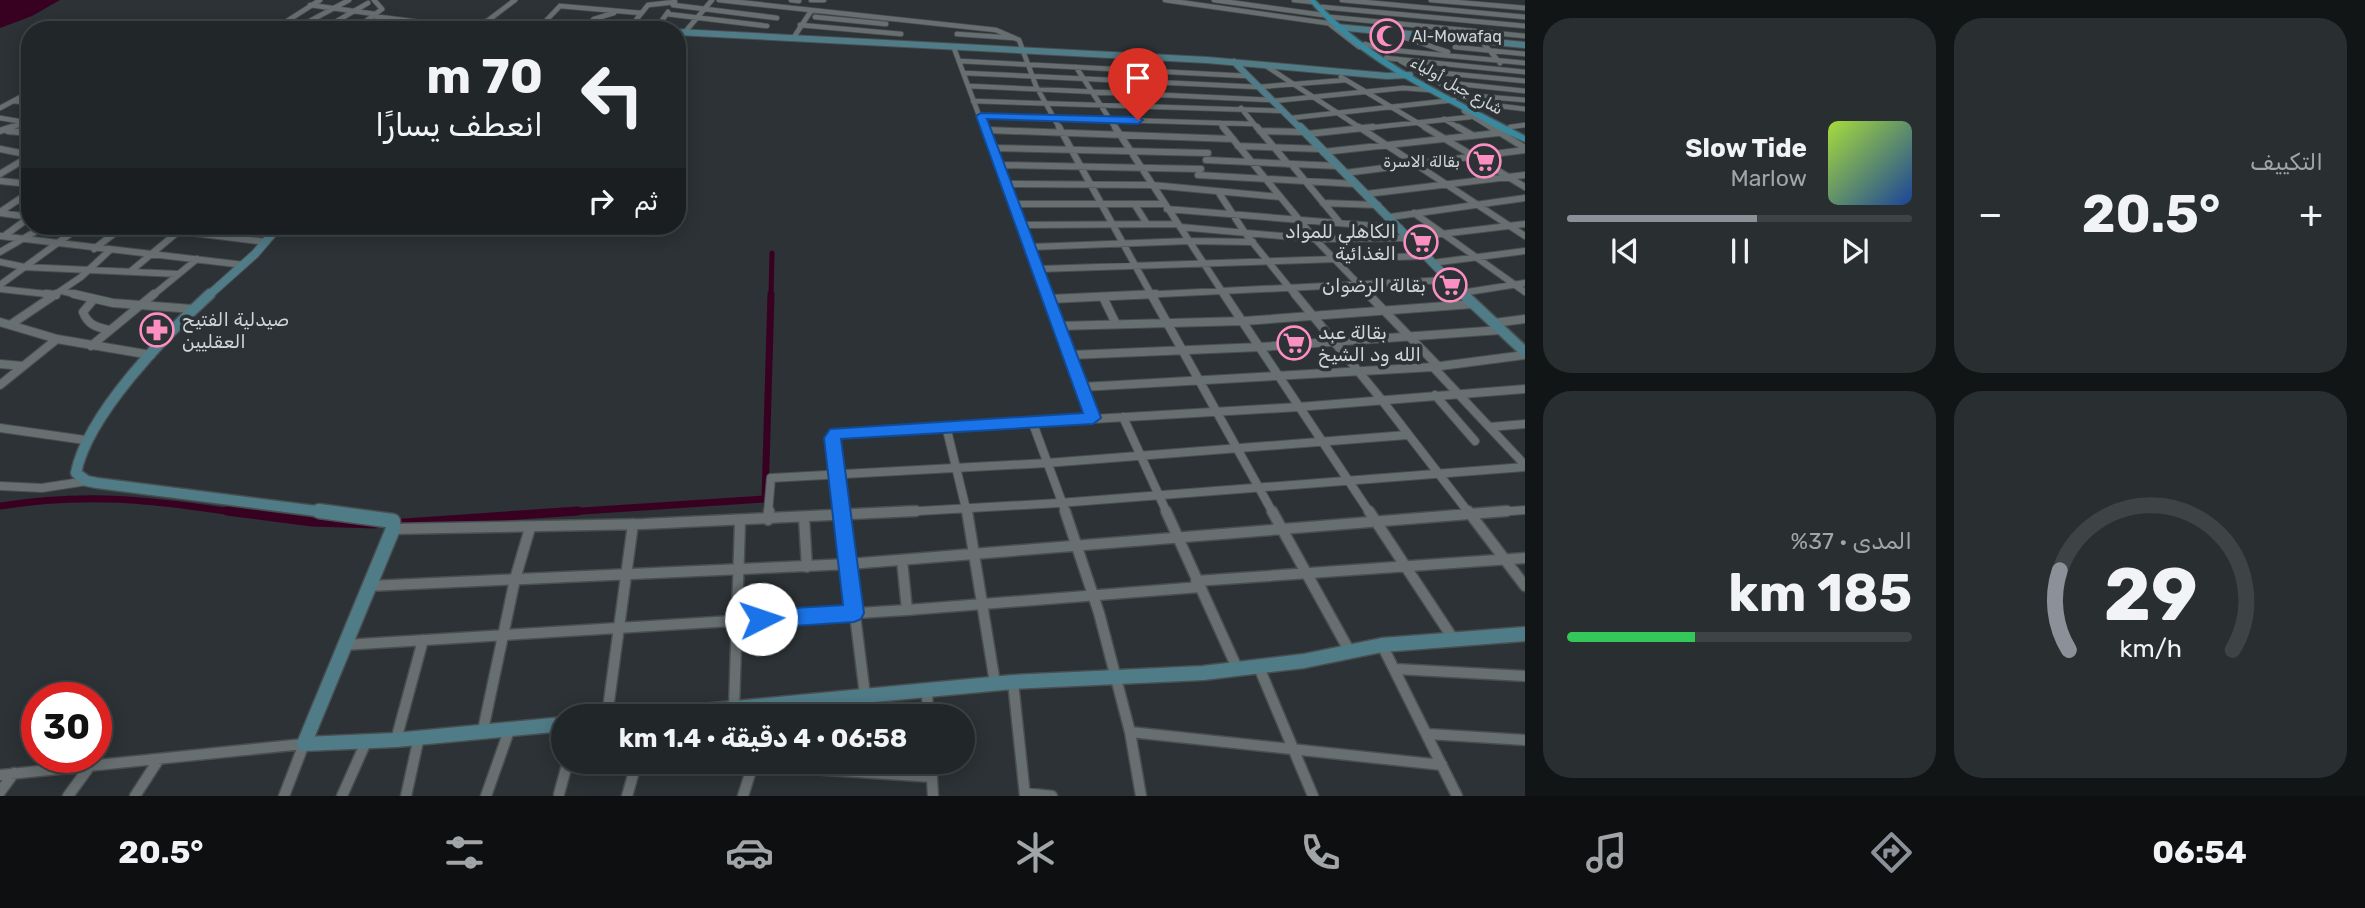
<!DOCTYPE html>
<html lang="ar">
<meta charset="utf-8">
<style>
:root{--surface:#212628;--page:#292e30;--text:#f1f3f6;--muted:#a2a5a8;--line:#3e4345;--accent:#8c9099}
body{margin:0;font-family:Rubik,Vazirmatn,sans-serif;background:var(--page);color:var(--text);direction:rtl;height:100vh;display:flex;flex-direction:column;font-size:26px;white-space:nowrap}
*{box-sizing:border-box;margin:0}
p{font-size:23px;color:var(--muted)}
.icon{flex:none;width:38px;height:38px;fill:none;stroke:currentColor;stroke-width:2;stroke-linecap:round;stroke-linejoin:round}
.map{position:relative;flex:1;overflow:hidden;direction:ltr}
.panel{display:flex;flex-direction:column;gap:18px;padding:18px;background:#121516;width:840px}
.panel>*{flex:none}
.top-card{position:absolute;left:21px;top:21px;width:665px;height:214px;border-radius:28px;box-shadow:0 4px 18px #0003,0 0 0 2px var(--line);direction:rtl;background:#212628;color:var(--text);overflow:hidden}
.speed{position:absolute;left:21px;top:682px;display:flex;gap:14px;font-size:35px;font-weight:700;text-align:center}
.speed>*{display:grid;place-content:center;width:91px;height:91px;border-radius:50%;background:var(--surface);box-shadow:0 4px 18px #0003,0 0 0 2px var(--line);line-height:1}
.speed .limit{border:10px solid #d22;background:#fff;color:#111}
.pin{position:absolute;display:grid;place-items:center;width:60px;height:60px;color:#fff;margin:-72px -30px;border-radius:50% 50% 50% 0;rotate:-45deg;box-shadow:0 0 7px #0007}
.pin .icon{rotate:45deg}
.me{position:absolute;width:77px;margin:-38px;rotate:86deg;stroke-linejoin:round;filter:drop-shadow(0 0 5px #0008)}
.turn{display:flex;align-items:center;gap:24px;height:147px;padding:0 28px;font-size:32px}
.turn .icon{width:91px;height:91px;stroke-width:2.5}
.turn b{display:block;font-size:49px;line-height:60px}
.then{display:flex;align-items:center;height:66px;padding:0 28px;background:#0003;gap:14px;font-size:26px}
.big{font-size:52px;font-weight:700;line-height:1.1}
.panel .card{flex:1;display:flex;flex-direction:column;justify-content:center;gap:10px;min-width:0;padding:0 24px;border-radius:28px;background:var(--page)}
.panel .dial{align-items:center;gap:0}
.dial svg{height:182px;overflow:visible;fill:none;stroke:var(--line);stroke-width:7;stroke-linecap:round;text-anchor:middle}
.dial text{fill:var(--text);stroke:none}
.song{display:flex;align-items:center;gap:21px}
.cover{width:84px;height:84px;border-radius:10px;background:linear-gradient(135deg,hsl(80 70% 55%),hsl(220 70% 35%))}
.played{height:7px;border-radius:4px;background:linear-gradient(90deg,var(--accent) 55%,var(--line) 55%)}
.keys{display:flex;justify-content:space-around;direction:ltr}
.heat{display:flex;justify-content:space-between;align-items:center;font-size:38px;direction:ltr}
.charge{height:10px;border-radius:5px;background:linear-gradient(90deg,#34c759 37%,var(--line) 0)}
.panel .tiles{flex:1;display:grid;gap:18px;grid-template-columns:repeat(2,1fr)}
.trip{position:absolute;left:551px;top:704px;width:424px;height:70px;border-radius:35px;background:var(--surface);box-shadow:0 4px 18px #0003,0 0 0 2px var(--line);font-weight:700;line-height:70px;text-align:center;direction:rtl}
.dock{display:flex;height:112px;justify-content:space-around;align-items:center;background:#0d0f10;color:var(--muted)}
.dock .icon{width:49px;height:49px}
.dock .current{color:var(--accent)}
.dock b{font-size:32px;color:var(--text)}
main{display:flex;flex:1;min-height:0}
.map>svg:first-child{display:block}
.water{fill:#390121}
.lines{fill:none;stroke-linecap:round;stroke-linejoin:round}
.canal-far2{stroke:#390121;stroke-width:5}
.canal-far1{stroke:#390121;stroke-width:7}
.canal{stroke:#390121;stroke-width:9}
.street-far3-casing{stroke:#494e50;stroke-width:6}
.street-far2-casing{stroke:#494e50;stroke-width:8}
.street-far1-casing{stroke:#494e50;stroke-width:10}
.street-casing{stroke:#494e50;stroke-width:13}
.secondary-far3-casing{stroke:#494e50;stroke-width:8}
.secondary-far2-casing{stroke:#494e50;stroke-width:10}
.secondary-far1-casing{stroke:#494e50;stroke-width:13}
.secondary-casing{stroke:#494e50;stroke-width:17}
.primary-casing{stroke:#494e50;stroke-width:3}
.street-far3{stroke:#676f71;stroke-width:4.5}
.street-far2{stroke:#676f71;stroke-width:6}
.street-far1{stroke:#676f71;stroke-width:8}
.street{stroke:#676f71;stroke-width:10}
.secondary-far3{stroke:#507c88;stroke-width:6}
.secondary-far2{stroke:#507c88;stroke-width:8}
.secondary-far1{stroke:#507c88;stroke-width:10}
.secondary{stroke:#507c88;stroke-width:14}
.primary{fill:#39899e;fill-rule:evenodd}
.route{fill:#1a73e8;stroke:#114b97;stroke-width:2}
.labels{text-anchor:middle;stroke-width:7;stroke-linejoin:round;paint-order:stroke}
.far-poi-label{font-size:16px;fill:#d1d5d6;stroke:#2c3235;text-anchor:start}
.far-street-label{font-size:16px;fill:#d1d5d6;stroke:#2c3235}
.poi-label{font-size:19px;fill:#d1d5d6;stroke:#2c3235;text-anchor:end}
</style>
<main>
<section class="panel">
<div class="tiles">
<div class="card"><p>التكييف</p>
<div class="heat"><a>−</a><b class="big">20.5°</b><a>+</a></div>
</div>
<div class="card">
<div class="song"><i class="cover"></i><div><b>Slow Tide</b><p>Marlow</p></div></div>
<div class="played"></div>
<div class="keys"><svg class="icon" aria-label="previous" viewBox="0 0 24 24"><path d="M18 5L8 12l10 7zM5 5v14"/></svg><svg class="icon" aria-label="pause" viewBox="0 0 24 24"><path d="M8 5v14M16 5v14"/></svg><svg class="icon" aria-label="next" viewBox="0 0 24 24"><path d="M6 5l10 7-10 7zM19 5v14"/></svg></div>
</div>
<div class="card dial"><svg viewBox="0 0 100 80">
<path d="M14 69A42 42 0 1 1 86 69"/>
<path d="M14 69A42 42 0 0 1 10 34" stroke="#8c9099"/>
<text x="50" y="56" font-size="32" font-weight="700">29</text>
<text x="50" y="72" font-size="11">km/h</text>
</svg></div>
<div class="card"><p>المدى · 37%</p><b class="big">185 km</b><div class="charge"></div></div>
</div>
</section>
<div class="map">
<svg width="1525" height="796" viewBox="0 0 1525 796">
<rect width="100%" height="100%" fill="#2c3235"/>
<!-- water -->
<path class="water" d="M0,0H60L32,16L0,28Z"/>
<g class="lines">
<!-- canal-far2 -->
<path class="canal-far2" d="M771,296L772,253"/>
<!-- canal-far1 -->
<path class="canal-far1" d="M0,506C88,492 152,500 239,513
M552,513L765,499L771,294"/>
<!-- canal -->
<path class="canal" d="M227,511L312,522L375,524
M390,524L578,511"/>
<defs>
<path id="street-far3" d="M719,0L996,30L1019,40L1036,86L1060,129
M791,0L799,1
M811,0H824
M1165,0L1334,24
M1214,0L1323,15
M1294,0L1313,2
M1342,0L1525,17
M1431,0L1525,8
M310,5L375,14
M673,5L777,18
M560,6L641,13
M1322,7L1525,26
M667,14L767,26
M372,16L442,25L481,26
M815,17L886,24
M1330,17L1525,36
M486,22L515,0
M1328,23L1359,47
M362,24L383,26
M330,25L368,3
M800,25L901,34
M276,27L306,30
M540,27L560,6
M583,28L594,19L614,13
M295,29L349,0
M273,30L320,0
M354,30L382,9L374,0
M628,30L648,5L675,2
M655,30L668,12
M685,32L712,0
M957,34L1014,38
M1394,34L1448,52
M794,37L811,11
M1479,38L1500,63
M1365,44L1380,49L1525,63
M1455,47L1525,54
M954,48L984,129
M1141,56L1157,83
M1386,58L1525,72
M1397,59L1475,103L1525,109
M959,61L1247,76
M1263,64L1362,129
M1076,67L1116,129
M1422,71L1525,81
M964,73L1258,87L1346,80
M1341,77L1428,129
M1441,82L1525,91
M968,86L1271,100
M1463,95L1525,100
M13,101L30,103
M973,101L1284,111
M1273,101L1403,88L1430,90
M0,108L30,92
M1241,108L1258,129
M1464,111L1493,129
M981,116L1254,124
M0,118L30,123
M1291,118L1454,100
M1444,119L1461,129
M1220,123L1225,129
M1510,127L1525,125
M6,129L24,123
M1357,129L1470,117"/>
<path id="street-far2" d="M984,127L1047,296
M1059,127L1152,296
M1115,127L1225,296
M1223,127L1315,239L1370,296
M1257,127L1288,164
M1359,127L1525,236
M1425,127L1525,187
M1458,127L1472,135
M1491,127L1525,148
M987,130L1233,139
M0,131L12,127
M8,131L30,133
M1260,131L1304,132
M1307,134L1373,127
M1238,146L1321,149
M993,148L1208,153
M0,149L30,155
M1323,152L1498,133
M1206,160L1338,166
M1000,165L1201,169
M1292,165L1340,223
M1345,173L1525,150
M0,174L30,156
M1198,175L1356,184
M0,181L30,184
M1007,184L1152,185L1280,197
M1219,193L1245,233L1296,296
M1366,194L1525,175
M1323,203L1378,205
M1015,204H1165
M1135,205L1147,224
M1167,209L1400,228
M0,212L30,192
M0,213L30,217
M1414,213L1525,292
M1390,217L1525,198
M1022,225L1178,224
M1180,227L1315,239L1408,238L1525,224
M178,231L266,242
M0,236L244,265
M4,236L30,217
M1031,247L1189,241L1253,242
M94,249L124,226
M0,252L45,226
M0,262L24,267L178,274
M1432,263L1525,251
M1039,269L1425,256
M131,271L185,226
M0,285L81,226
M0,289L56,295
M62,291L82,296
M1461,293L1525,283
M53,296L81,277L110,250
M152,296L197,259
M1120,296L1448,280"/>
<path id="street-far1" d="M46,294L56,295
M74,294L113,303L193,309
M1046,294L1093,418
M1151,294L1273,513
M1224,294L1370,513
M1295,294L1381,399L1469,513
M1368,294L1437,365
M1103,297L1116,324
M94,299L83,312C88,325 96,327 109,330
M1050,299L1156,294
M0,322L57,339L151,355
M1494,323L1525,319
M10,325L56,294
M1059,326L1244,321L1473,304
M91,346L154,294
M1070,355L1260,347L1501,330
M0,364L23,366
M1433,367L1525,465
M0,385L57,339
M1082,387L1433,367L1525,355
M1435,395L1475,441
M1123,417L1167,513
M1032,421L1066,513
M946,426L967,513
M1490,427L1525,424
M0,428L85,440
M0,486L42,488L87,481
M768,513L771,478L1047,463L1407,435
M842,513L833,438L835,434L1298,407L1525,389
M885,513L1059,503L1525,467
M1485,513L1525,510"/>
<path id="street" d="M842,511L865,695
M967,511L995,683
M1065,511L1099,613L1130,732L1442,765
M1166,511L1237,668
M1272,511L1350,652
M1369,511L1454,640
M1468,511L1525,586
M804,518L807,567
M768,520L769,511
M393,529L643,524L916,511
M902,560L907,610
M1196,581L1525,558
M369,586L849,564L1507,511
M344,645L907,610L1200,587
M1382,645L1457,796
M1258,665L1313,796
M1396,669L1525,676
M1013,682L1025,796
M927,691L928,716
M734,708L740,522
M607,716L633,524
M824,716L828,699
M483,730L515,579L530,528
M1130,732L1141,796
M1428,734L1525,740
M396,740L423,640
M931,761L933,796
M754,762L812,769L932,777
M0,775L304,744L284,796
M0,792L14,773
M1025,793L1052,796
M559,794L568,761
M68,796L90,766
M135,796L159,759
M342,796L366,742
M406,796L419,737
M486,796L510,728
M627,796L637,761
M743,796L754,761"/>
<path id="secondary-far3" d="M1337,27L1525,45
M475,30L486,22L609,30
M677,32L1207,60L1387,76L1410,75
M1234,62L1301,129"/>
<path id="secondary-far2" d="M1300,127L1465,296
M208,296L255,254L279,226"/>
<path id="secondary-far1" d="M210,294C166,334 87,415 76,473L87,481L97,483L332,513
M1463,294L1525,352"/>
<path id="secondary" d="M319,511L393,521V529L304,744L396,740L564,724
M649,716L1013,682L1203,673L1304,661L1382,645L1525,634"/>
<path id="primary" d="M1309,0H1315C1372,63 1452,97 1525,136V142C1505,134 1486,122 1467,112C1410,82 1350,51 1309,0Z"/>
</defs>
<!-- street-far3 casing -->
<use href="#street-far3" class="street-far3-casing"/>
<!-- street-far2 casing -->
<use href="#street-far2" class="street-far2-casing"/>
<!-- street-far1 casing -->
<use href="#street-far1" class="street-far1-casing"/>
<!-- street casing -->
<use href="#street" class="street-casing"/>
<!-- secondary-far3 casing -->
<use href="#secondary-far3" class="secondary-far3-casing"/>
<!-- secondary-far2 casing -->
<use href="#secondary-far2" class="secondary-far2-casing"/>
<!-- secondary-far1 casing -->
<use href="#secondary-far1" class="secondary-far1-casing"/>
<!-- secondary casing -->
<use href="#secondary" class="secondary-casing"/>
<!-- primary casing -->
<use href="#primary" class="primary-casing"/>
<!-- street-far3 -->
<use href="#street-far3" class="street-far3"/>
<!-- street-far2 -->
<use href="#street-far2" class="street-far2"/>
<!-- street-far1 -->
<use href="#street-far1" class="street-far1"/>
<!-- street -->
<use href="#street" class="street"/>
<!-- secondary-far3 -->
<use href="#secondary-far3" class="secondary-far3"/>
<!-- secondary-far2 -->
<use href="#secondary-far2" class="secondary-far2"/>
<!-- secondary-far1 -->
<use href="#secondary-far1" class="secondary-far1"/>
<!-- secondary -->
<use href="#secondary" class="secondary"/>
<!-- primary -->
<use href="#primary" class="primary"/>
</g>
<!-- route -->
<path class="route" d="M981,113L1138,117L1143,120L1138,124L987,119L1101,418L1093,424L841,439L864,613L861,619L854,622L761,628L754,625L751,619L754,612L761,610L843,605L824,438L830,429L1083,413L976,116Z"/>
<!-- icons -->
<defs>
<symbol id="mosque-ring" viewBox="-11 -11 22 22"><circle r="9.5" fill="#2c3235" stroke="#fc8fc1" stroke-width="1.5"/><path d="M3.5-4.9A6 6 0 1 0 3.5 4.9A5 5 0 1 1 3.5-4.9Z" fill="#fc8fc1"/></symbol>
<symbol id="supermarket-ring" viewBox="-11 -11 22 22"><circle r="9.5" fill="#2c3235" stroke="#fc8fc1" stroke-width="1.5"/><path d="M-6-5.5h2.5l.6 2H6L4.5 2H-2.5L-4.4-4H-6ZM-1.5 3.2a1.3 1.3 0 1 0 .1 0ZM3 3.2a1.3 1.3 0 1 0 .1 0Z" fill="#fc8fc1"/></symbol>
<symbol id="pharmacy-ring" viewBox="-11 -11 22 22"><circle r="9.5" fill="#2c3235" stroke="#fc8fc1" stroke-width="1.5"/><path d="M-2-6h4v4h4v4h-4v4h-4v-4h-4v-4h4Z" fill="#fc8fc1"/></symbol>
</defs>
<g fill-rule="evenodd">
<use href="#mosque-ring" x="1368" y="17" width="38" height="38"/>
<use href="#supermarket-ring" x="1465" y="142" width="38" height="38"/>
<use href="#supermarket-ring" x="1402" y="223" width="38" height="38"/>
<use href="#supermarket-ring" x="1431" y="266" width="38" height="38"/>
<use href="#pharmacy-ring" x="138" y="311" width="38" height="38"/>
<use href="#supermarket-ring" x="1275" y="324" width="38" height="38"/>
</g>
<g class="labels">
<!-- far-poi labels -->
<g class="far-poi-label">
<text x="1412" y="42">Al-Mowafaq</text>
<text x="1460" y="167" text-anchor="end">بقالة الاسرة</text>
</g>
<!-- far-street labels -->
<g class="far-street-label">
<text transform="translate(1457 85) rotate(29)" y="6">شارع جبل أولياء</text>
</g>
<!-- poi labels -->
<g class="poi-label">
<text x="1396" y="238">الكاهلي للمواد<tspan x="1396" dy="22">الغذائية</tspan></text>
<text x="1426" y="292">بقالة الرضوان</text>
<text x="182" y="326" text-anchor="start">صيدلية الفتيح<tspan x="182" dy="22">العقليين</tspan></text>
<text x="1318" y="339" text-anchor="start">بقالة عبد<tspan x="1318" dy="22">الله ود الشيخ</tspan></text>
</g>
</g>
</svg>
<div class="speed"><div class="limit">30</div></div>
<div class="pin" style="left:1138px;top:120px;background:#d93025"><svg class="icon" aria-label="arrive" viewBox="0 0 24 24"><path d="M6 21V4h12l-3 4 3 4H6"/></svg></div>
<svg class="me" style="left:761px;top:619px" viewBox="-20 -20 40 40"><circle r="19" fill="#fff"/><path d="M0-13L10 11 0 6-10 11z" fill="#1a73e8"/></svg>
<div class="trip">06:58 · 4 دقيقة · 1.4 km</div>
<div class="top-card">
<div class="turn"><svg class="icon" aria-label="left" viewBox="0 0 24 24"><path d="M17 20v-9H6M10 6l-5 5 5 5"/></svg><div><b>70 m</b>انعطف يسارًا</div></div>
<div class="then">ثم<svg class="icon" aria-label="right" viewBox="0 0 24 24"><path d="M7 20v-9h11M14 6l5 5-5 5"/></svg></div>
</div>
</div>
</main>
<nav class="dock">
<b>06:54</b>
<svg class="icon current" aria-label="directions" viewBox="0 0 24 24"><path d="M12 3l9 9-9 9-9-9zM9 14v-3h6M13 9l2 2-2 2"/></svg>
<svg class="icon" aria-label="music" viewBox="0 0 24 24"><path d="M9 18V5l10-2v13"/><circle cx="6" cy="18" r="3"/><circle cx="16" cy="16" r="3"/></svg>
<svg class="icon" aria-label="phone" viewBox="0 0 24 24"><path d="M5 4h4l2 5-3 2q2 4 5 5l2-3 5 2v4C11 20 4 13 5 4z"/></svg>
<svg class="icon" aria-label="climate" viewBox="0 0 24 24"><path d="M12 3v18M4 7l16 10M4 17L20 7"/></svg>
<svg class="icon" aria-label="car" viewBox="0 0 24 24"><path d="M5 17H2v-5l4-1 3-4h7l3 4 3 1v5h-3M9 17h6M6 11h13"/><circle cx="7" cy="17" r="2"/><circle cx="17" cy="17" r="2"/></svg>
<svg class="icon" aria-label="filters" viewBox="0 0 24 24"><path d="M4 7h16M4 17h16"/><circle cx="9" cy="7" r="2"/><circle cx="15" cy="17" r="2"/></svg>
<b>20.5°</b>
</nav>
